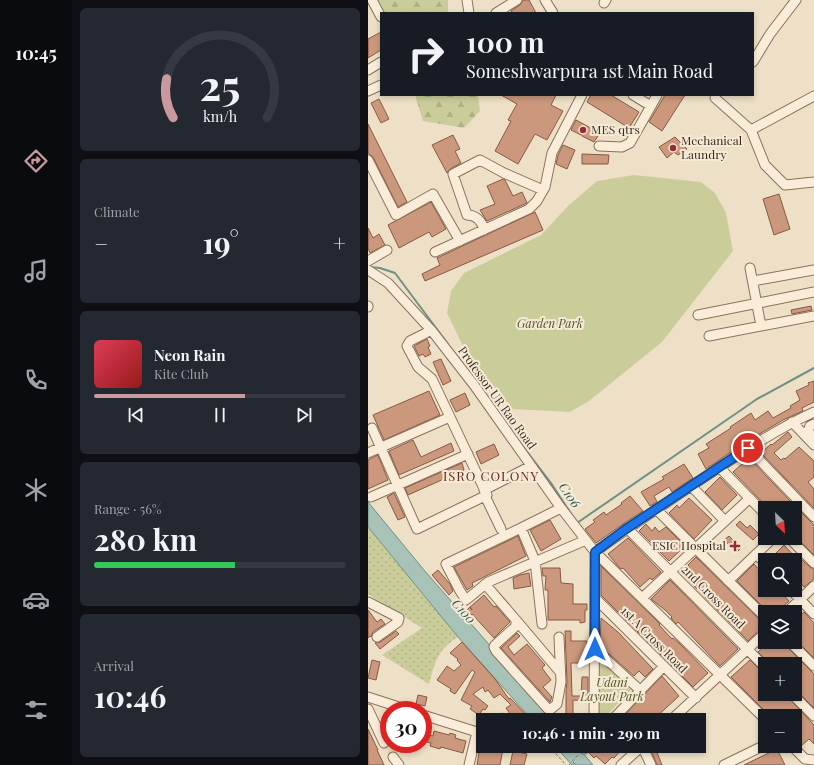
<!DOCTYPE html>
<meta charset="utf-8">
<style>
:root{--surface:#171b24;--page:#242831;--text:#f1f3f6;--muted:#9ea1a6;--line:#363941;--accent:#c9999f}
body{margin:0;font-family:"Playfair Display",serif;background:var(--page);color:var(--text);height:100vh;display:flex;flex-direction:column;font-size:15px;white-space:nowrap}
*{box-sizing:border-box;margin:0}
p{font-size:13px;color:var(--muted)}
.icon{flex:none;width:22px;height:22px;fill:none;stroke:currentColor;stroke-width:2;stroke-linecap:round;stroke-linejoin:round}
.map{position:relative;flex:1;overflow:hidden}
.drawer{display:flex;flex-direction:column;gap:8px;padding:8px;background:#0d0f14;width:296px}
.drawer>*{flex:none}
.top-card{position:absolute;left:12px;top:12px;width:374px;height:84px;border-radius:0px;box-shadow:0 2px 6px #0003;background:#171b24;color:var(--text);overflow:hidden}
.needle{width:26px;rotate:155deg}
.fabs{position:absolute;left:390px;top:501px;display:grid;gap:8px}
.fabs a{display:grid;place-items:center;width:44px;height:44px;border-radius:0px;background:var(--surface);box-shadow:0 2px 6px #0003;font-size:20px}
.speed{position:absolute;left:12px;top:701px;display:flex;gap:8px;font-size:20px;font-weight:700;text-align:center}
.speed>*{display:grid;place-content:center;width:52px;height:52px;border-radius:50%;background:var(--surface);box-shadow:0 2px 6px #0003;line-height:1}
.speed .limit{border:6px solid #d22;background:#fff;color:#111}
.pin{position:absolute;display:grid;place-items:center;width:34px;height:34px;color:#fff;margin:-17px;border:2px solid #fff;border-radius:50%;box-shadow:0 1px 4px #0007}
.me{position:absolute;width:44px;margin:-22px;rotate:0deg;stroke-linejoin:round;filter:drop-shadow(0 0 3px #0008)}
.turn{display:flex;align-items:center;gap:14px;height:84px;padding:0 20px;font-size:18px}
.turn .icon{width:52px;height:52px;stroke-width:2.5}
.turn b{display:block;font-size:28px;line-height:34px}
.big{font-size:30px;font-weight:700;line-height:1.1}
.drawer .tile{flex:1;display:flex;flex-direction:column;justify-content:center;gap:6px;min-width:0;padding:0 14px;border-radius:6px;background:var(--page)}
.drawer .dial{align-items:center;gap:0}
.dial svg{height:104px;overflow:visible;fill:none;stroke:var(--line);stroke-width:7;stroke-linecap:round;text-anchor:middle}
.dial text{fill:var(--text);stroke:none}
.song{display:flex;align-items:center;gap:12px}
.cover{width:48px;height:48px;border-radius:6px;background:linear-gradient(135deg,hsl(350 70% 55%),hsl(0 70% 35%))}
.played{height:4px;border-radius:2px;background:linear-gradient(90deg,var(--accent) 60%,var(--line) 60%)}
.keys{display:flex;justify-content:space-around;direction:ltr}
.heat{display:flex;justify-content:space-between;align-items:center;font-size:22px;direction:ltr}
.charge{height:6px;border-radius:3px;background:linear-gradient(90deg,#34c759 56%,var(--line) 0)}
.trip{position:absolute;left:108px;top:713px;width:230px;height:40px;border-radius:0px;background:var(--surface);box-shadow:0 2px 6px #0003;font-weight:700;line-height:40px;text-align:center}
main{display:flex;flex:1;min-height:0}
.menu{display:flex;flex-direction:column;width:72px;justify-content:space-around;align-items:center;background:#090b0e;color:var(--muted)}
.menu .icon{width:28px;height:28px}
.menu .selected{color:var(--accent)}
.menu b{font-size:18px;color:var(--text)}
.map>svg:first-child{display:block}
.grass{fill:url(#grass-dots)}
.forest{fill:url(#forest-firs)}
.green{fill:#cacd9a}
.water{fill:#a8c2b8;stroke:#6e9186}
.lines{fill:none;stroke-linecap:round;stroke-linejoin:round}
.stream{stroke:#6e9186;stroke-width:2}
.building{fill:#cc987d;stroke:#895942}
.minor-casing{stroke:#8a715c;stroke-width:11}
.path{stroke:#8a715c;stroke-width:1;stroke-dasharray:3 2;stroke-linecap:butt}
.minor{stroke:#f9edda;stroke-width:9}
.route-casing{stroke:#114b97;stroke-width:10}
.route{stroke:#1a73e8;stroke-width:7}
.poi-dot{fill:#982c35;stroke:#f6ead6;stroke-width:1.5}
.labels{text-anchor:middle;stroke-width:4;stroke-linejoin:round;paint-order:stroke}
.poi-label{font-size:12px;fill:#3a2b20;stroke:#f6ead6;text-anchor:start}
.park-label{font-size:12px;font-style:italic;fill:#4e5626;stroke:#f6ead6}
.street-label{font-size:12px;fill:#3a2b20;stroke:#f6ead6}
.neighbourhood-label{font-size:13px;letter-spacing:1px;fill:#66291f;stroke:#f6ead6}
.water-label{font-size:13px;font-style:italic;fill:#2f5a54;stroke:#f6ead6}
</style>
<main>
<nav class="menu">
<b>10:45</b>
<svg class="icon selected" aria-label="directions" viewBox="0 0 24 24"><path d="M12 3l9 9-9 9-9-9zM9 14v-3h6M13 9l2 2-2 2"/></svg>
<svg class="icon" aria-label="music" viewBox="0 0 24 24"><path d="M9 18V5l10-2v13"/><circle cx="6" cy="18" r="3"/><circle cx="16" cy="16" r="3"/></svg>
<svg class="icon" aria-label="phone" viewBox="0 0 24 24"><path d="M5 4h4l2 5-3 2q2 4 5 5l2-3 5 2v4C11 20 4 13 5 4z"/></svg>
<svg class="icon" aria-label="climate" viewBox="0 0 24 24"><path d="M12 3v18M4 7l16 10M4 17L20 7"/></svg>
<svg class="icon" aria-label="car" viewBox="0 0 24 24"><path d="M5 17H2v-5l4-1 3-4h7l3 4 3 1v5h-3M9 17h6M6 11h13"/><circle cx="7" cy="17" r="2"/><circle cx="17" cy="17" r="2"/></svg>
<svg class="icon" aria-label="filters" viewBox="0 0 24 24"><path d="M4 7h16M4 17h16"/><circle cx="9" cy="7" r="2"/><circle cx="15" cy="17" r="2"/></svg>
</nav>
<section class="drawer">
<div class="tile dial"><svg viewBox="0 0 100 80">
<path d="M14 69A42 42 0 1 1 86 69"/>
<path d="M14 69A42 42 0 0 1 9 39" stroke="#c9999f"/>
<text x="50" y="56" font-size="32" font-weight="700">25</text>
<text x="50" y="72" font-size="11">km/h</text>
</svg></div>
<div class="tile"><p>Climate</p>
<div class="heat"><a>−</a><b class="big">19°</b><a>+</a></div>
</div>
<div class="tile">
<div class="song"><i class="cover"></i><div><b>Neon Rain</b><p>Kite Club</p></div></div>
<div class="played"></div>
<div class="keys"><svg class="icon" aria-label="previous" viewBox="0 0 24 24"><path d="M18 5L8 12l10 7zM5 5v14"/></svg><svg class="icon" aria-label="pause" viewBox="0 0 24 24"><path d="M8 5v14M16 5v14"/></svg><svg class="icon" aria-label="next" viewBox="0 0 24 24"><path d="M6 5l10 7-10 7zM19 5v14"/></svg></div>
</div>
<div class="tile"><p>Range · 56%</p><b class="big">280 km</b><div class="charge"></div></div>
<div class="tile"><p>Arrival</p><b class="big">10:46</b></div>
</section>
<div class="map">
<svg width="446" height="765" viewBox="0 0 446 765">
<defs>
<pattern id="grass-dots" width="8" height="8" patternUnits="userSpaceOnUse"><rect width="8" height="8" fill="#cacd9a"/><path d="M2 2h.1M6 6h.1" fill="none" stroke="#aeb084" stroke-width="1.8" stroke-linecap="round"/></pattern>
<pattern id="forest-firs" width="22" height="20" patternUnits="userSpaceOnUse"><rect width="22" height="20" fill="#cacd9a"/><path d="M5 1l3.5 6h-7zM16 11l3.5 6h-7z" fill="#aeb084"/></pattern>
</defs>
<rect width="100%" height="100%" fill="#eee0c7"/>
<!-- grass -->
<path class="grass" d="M0,527L90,637C70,649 67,662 61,684L14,655L54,628L0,594Z"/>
<!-- forest -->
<path class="forest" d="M7,0H80V13H14Z
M47,95H110L112,111L96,128L55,121Z"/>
<!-- green -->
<path class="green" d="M266,175L333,182L347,193L358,213L365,251L294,342L221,401L202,412L145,409L103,363L79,313L83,291L96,273L173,235L200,206L229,181Z
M231,658L263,690L234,720H231Z"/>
<!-- water -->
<path class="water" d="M0,502L56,570L187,720H164L90,637L0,527Z
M187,746H209L225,765H204Z"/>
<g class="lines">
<!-- stream -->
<path class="stream" d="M1,267L12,268L27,273L80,344
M150,440L183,483L209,523L389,399L446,368"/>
</g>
<!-- building -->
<path class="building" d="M155,0H161L168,13H144L143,11L152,5Z
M13,32V50L0,58V39Z
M133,95H188L183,105L195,111L179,140L167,134L150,164L127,151L143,121L140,120L149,104Z
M223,95H243L271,112L261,128L219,102Z
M297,95H317L294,131L281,122Z
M11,99L21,119L13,123L3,103Z
M208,120L232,133L226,142L214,136V133L213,135L203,130Z
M0,124L39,202L30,207L5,157L0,153Z
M85,135L92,149L87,151L93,163L82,169L79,173L64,145Z
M307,137L319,149L310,155L306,152L299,158L291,147Z
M195,145L207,150L199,169L188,164L190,155Z
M214,154L241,155L240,164H214Z
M135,179L137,180L145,196L154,192L159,203L119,221L112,210L127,204L119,186Z
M411,194L422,229L406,235L395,199Z
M63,202L78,229L64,237L61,232L31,248L20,225Z
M167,212L175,230L57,281L54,274L72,265L69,258Z
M0,228L5,238L11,234L17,245L2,253L0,248Z
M443,306L444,310L424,314L423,310Z
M59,339L62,346L60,347L63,354L57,357L55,354L51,356L46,346Z
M73,359L83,381L75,385L65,362Z
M446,381V402L434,408L435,411L415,420L376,443L338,469L330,454L341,448L338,444L363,428L362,427L383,413L387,420L400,411L405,418L423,408L422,406L432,400L428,391L441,385L440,383Z
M61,391L72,415L16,440L5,415Z
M97,393L102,405L88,412L82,400Z
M420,432L424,437L406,453L413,460L416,458L417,459L431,447L446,461V477L440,482L446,489V508L393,453L403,444L404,445Z
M45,440L53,457L83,443L86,451L31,475L21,451Z
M126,444L131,455L113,464L108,452Z
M10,455L20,480L0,489V460Z
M381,458L423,502L417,508H400L365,472Z
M94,463L96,470L40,495L37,488Z
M316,464L325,478L304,492L301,487L286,496L289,502L282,506L273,492L296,479L294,477Z
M352,477L369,495L354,510L337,492Z
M26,493L37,517L30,520L19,497Z
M262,496L275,511L255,524L228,543L217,529L227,522L225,520L236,512L238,515L254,504L253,503Z
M321,498L344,520L326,539L301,513L309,505L311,508Z
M427,506L446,525V555L427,536Z
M182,520L193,539L173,551L162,530Z
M372,521L379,528L382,525L391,534L385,540L368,525Z
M278,524L284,531L287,527L291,532L298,527L317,546L301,561L271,531Z
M150,536L158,556L104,583L105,586L99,590L86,567Z
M361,536L366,541L367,540L373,548L369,552L356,540Z
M260,538L293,572L284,580L282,578L272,587L255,568L253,569L250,566L240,554Z
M416,545L427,557V555L433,561L434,560L442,567L446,569V579L436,587L427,577V560H413L407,554Z
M328,557L393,621L397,623V625L380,641L314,574L321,567L320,565Z
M386,564L397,576V590H411L421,601L409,612H400L369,581Z
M233,566L292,624L291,625L304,639L305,638L312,644L340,673L325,687L233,595Z
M174,568H192L193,583L205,584V604H219V610H217V622L212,623V620H180V590H177L178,576H175Z
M70,570L82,584L85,591L81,595L64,575Z
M161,573L163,586L146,589L145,578L152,575Z
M302,580L370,649L352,666L310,622L308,624L303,618L304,617L297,610L283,599Z
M116,595L126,607L128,606L142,622L126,638L104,614L102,616L98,611L102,607L104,610L102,607Z
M0,610L9,622L13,619L17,624L5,632L3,637L2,636L0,638Z
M436,612L446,623V658L427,639V620Z
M233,618L250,632L285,669L277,677L271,671L266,676L232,646Z
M28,631L31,634L12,649L7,643L12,642Z
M197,631H203V641H219V663H203L204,696H213L214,677H220V701L205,700V715L220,714V720H198V691L199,682Z
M149,633L152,636L140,647L146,655L159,644L177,665L174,668L183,680L175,687L184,697L182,702L133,648Z
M94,642L127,679L141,699L142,698L144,700L163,720H138L134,713L144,717L138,708L143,705L132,694L126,698L120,690L117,692L115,687L105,694L120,706L117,710L115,709L111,715L102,709L104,706L93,700L107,672L104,670L87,694L82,691L83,689L69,680L79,666L86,671L93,665L89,660L90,659L82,653Z
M401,642H414L446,674V708L427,689V664H402L390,652Z
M4,660L12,662L8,680L0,678Z
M382,660L397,675V694H417L446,725V744L441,739L433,746L427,740V716H402L363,677Z
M294,676L311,696L285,720H252Z
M50,695L59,697L57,706L48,704Z
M0,729L10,750H9L16,765H1L0,763Z
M66,731L81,735L82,733L88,735L87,738L98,741L95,753L73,747L72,749L62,746L63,743L55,741V734L65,736Z
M112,746L135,749L132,765H109Z
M225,746H257L246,758L244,757L237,764L228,756L226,758L221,753Z
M286,746L290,755L294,765H289L282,748Z
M409,749L417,765H376Z
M145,751L159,754L156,765H142Z"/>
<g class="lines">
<defs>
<path id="minor" d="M4,0L13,17
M99,0L101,13
M177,0L185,13
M236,3L238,0
M128,13L149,0
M385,62L402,34L428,0
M0,70L13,62
M0,91L13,85
M265,95L283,106L289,95
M347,98L383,130L397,165L417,185L446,182
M383,130L446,96
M231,146L254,147L262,143L283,106
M0,160L28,215L65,194L92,241
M116,230C114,221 108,215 99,215L85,174L112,160L136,173L175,190
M67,252L161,209L169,201L177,187L184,153L214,95
M0,261L19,250
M382,268L393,326
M0,270L20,283L64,331L106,385L193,508L227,552L397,719
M385,281L446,270
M0,307V306
M330,315L446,292
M341,336L446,316
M424,422L446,445
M446,424L442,426L440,431L446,438
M4,428L49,529L119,495L64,379L50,367L39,346L42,341L58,333
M380,448L446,517
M0,453L82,417
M351,467L397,514
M323,486L357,521
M116,490L163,466
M117,496L133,529
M3,497L100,454
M288,509L397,617
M153,528L193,508
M259,528L397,667
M421,538L446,563
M227,552C258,529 291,508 323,486C363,460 402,432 446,412
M388,554L397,563
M360,581L405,538
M117,584L148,620V626L127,645L126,647L128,651L180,709H183L189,704L193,682L191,637
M423,590L446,614
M227,598L328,698
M274,598L382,498
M0,602L31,618L30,622L9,637
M419,612L446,586
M148,620L192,672
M174,624L167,561L153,528L78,564L92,591L98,600L120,582L218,540
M422,642L446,666
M227,649L273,691
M424,694L446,716
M0,697L40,710
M0,709L16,743
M55,715L109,732L101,765
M226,720L227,552
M244,720L296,666
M303,720L397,633
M274,746L283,765
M424,746L437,759L446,760
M216,749L219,746
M25,757L31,765
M253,765L274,746
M356,765L397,745"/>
</defs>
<!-- minor casing -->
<use href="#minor" class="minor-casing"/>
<!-- path -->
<path class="path" d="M181,746L198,765
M205,762L208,765
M201,765L210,755"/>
<!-- minor -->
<use href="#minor" class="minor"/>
</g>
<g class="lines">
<defs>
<path id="route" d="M227,649V552L255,531L380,448"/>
</defs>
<!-- route casing -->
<use href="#route" class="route-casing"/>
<!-- route -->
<use href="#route" class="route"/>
</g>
<!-- markers -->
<g class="poi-dot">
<circle cx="215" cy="130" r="4"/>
<circle cx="305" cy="148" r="4"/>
<path d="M365 540h4v4h4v4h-4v4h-4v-4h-4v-4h4z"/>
</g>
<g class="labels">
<!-- poi labels -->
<g class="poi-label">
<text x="223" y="134">MES qtrs</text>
<text x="313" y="145">Mechanical<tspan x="313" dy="14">Laundry</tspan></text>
<text x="358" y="550" text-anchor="end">ESIC Hospital</text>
</g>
<!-- park labels -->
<g class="park-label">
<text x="182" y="328">Garden Park</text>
<text x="244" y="687">Udani<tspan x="244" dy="14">Layout Park</tspan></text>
</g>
<!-- street labels -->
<g class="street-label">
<text transform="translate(129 398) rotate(54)" y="4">Professor UR Rao Road</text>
<text transform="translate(345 597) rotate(45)" y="4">2nd Cross Road</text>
<text transform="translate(286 640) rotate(45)" y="4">1st A Cross Road</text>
</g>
<!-- neighbourhood labels -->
<g class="neighbourhood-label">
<text x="123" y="481">ISRO COLONY</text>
</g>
<!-- water labels -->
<g class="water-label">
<text transform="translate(202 495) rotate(56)" y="5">C106</text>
<text transform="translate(96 611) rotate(48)" y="5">C100</text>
</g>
</g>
</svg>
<div class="fabs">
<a><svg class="needle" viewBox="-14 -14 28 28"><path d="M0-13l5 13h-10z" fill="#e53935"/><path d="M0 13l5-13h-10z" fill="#9ea1a6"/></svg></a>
<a><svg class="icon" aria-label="search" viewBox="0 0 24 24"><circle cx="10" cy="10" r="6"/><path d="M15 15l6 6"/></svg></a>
<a><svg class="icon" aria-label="layers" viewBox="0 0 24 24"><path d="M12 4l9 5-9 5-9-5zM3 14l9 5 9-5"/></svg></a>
<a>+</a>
<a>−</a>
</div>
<div class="speed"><div class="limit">30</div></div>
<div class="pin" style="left:380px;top:448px;background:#d93025"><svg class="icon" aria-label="arrive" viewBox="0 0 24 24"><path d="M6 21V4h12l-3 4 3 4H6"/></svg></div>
<svg class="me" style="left:227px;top:649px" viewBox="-20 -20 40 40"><path d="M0-17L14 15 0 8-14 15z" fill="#1a73e8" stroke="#fff" stroke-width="4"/></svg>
<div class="trip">10:46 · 1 min · 290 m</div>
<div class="top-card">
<div class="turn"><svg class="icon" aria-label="right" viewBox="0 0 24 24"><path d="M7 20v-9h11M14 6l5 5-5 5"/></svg><div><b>100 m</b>Someshwarpura 1st Main Road</div></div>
</div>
</div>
</main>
